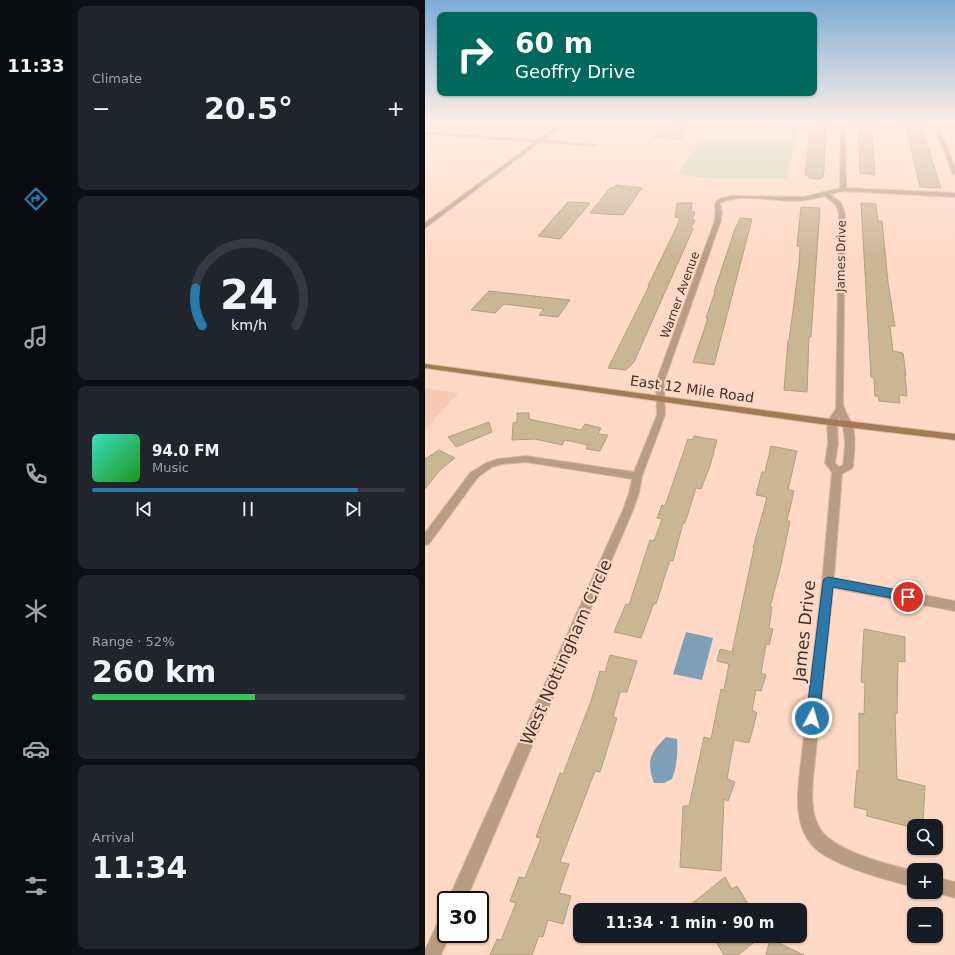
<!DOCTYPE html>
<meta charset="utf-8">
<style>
:root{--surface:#171b24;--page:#20242c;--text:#f1f3f6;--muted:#9ea1a6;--line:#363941;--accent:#2b79ab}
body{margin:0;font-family:"DejaVu Sans",sans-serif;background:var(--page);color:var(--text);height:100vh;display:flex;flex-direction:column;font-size:15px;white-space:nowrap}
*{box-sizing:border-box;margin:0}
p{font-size:13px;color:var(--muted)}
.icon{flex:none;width:22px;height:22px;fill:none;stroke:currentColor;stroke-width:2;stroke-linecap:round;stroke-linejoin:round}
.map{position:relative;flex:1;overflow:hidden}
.details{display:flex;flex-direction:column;gap:6px;padding:6px;background:#0d0f14;width:353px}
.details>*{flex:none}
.top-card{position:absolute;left:12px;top:12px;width:380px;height:84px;border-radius:8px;box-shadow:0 1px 3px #0004;background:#00695c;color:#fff;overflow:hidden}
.buttons{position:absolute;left:482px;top:819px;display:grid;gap:8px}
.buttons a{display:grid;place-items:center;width:36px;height:36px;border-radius:8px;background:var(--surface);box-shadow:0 1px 3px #0004;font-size:20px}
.speed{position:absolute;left:12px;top:891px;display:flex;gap:8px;font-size:20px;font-weight:700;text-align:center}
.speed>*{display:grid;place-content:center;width:52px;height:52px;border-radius:50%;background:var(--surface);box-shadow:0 1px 3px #0004;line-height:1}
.speed .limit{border:2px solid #111;border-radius:6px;background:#fff;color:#111}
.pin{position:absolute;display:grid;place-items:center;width:34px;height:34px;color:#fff;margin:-17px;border:2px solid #fff;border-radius:50%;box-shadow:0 1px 4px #0007}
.me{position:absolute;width:44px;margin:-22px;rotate:6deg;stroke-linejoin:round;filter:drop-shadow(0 0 3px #0008)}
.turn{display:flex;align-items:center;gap:14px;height:84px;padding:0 12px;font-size:18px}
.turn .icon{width:52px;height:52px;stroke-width:2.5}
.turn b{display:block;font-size:28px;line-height:34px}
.big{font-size:30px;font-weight:600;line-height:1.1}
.details .card{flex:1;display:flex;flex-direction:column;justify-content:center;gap:6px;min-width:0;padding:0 14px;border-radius:8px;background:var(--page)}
.details .dial{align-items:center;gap:0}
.dial svg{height:104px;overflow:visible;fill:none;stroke:var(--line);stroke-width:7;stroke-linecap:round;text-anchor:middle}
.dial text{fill:var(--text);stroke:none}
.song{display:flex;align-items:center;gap:12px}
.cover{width:48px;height:48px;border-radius:6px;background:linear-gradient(135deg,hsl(170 70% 55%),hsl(120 70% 35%))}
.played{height:4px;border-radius:2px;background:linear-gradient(90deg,var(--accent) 85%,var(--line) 85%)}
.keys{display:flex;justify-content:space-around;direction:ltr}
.heat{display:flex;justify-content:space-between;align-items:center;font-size:22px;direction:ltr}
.charge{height:6px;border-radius:3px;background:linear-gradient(90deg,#34c759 52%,var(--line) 0)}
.trip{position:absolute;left:148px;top:903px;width:234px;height:40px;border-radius:8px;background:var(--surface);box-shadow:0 1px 3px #0004;font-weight:600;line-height:40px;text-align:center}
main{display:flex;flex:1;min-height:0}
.dock{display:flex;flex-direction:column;width:72px;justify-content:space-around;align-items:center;background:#090b0e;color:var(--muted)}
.dock .icon{width:28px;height:28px}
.dock .current{color:var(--accent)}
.dock b{font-size:18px;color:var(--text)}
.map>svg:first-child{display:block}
.built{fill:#f7cab3}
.green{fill:#c7d7b5}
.water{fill:#809fb8}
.building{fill:#cab595;stroke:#b29e7e}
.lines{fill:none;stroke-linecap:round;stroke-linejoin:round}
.minor-casing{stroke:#d9b8a6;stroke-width:2}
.secondary-casing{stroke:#d9b8a6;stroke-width:2}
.minor{fill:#b99c82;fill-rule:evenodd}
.secondary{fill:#a37a53;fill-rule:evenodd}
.route{fill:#2b79ab;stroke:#1c4f6f}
.labels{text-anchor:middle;stroke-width:4;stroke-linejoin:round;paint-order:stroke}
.far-street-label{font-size:12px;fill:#41322b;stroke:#ffd9c5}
.street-label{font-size:14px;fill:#41322b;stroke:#ffd9c5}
.near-street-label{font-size:17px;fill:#41322b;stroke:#ffd9c5}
</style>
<main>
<nav class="dock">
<b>11:33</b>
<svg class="icon current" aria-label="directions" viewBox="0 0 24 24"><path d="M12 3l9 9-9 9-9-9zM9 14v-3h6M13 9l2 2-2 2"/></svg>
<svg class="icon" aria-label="music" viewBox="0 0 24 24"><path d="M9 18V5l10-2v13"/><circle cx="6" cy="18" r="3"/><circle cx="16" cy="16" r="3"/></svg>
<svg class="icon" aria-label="phone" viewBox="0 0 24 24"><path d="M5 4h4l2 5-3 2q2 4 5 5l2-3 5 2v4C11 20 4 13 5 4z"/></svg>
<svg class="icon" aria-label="climate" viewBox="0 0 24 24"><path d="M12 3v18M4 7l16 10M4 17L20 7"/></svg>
<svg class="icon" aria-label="car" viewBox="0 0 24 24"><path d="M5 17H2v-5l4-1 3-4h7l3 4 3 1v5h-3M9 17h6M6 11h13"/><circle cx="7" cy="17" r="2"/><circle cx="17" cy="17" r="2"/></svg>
<svg class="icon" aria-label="filters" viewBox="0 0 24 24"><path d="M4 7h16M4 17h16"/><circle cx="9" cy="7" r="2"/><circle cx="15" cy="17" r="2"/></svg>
</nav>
<section class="details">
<div class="card"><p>Climate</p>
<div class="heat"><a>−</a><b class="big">20.5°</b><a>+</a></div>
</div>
<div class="card dial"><svg viewBox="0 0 100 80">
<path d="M14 69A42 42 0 1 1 86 69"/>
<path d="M14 69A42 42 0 0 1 9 40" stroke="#2b79ab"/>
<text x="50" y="56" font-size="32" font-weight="700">24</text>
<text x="50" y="72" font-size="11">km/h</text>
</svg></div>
<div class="card">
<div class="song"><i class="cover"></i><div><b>94.0 FM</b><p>Music</p></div></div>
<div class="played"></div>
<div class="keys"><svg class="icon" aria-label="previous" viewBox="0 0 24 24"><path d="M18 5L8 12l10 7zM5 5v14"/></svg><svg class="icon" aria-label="pause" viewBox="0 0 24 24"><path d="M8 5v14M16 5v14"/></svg><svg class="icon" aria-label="next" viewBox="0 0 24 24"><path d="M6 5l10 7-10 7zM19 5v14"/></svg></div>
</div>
<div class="card"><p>Range · 52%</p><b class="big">260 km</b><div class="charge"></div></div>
<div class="card"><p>Arrival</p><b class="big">11:34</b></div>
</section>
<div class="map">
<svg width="530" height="955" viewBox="0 0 530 955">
<rect width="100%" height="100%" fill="#ffd9c5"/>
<!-- built -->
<path class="built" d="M0,388L33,393L0,430Z"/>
<!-- green -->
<path class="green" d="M283,123H373L362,179H296L253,175Z"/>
<!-- water -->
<path class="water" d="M261,632L288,638L277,680L248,674Z
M241,737L252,739C253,753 252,766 247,779L239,783H229C221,761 225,753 241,737Z"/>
<!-- building -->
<path class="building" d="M241,123H265L263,125H267L255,139L228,137Z
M386,123L401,124L399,170L398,177L396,179L384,178V175H380Z
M433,123H446L450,175L435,173Z
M480,123H495L516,188L495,187Z
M191,185L217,188L198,215L165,213L185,188H189Z
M143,202L165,203L135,239L113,236Z
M252,203H267L266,211L270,212L267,220H270L266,228L268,229L209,362L201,370L183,368L224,286H223L252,226L255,218L250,217Z
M436,203L451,204L453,221H457L463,282L470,326H465L468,351L478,353L481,375H480L482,396L474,395L475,403L454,401L453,396H450L449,378L446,377Z
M376,207L395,208L387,322L386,337H384L382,392L359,390L363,341H364L374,264L375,247L372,246Z
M315,218L327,219L289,365L268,362L283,318H281L290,292H289L310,229Z
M64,291L145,300L133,317L114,315L119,309L79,304L70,313L46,310Z
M92,413H104V419L156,430L160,424L176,428L173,434L183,435L175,451L161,449L163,445L140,440L137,445L110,439L87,440L88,423L92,422Z
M64,422L67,432L31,447L23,437Z
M269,436L292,440L285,466L276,489L271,488L260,523H258L248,561L245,560L231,604L229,603L216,638L189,632L201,604L204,605L225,540L229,541L237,519L232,518L237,505L240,506L263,439L267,440Z
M346,446L372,451L363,490L369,491L362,521H365L356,565L345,607H347L344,628L348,629L344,645L341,644L336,673L341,675L336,691L331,690L327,710L332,713L324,743L309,740L302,779L310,782L303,801L299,799L296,871L255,867L258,806H264L279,737L286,739L296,689L299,690L304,664L292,661L295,649L307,652L329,548H328L342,497L331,495L337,472H340Z
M14,450L30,458L15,470L0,489V459Z
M439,629L480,637V662L473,661L472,714L470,713L472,779L500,786L498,826H489V828L442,816V810L429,807L432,770L434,771V713L439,714L440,683L436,682Z
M185,655L212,661L202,692H195L188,717L192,718L175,772L170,771L135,862L144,864L134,893L146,896L138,924L123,920L118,937L114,936L107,955H65L72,939L76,940L91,903L85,901L94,877L100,878L116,838L111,837L135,773L138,774L166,701L175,671L180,672Z
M300,877L307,889L312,886L327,910H259Z
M287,936H337L313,955H299Z
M345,939L379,955H341Z"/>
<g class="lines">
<defs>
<path id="minor" d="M0,123H3L0,125Z
M135,123H140L118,140L173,145L171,146L115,142L0,228V223L110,142L0,134V132L113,140Z
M416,123H420L421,188L530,193V197L418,191L405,194L416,203L420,214L418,403C419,412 425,418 428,426C431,439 429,454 428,467L426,469L417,474L409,578L530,601V611L408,588L388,779C387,794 386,811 393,825C404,851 464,864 489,871V887C462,880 403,865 386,844C371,826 372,800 374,779L397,582L407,472L400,463L403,444L402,422L411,409L414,214L411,205L400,196C389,199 378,201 366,201C347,200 312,194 295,203L297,212L296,220L239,382L240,415L217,476L214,493L208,510L41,900H23L198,510L204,493L207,479L101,462L77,464L67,467L53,477L4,544L0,545V533L45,473L61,463L73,459L101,456L209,472L232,415L231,382L289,223C295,205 280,201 307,196L379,197L415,188ZM414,417C422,432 420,449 418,465L414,467L410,463L413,444L412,422Z
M508,123H512L530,168V175L528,174Z
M511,877L530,882V898L508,892H511Z
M21,915V934H25L16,955H0V950L15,918Z"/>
<path id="secondary" d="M0,364L396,418L530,434V440L396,424L0,368Z"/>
</defs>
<!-- minor casing -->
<use href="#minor" class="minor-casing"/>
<!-- secondary casing -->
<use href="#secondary" class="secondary-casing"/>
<!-- minor -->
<use href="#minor" class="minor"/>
<!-- secondary -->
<use href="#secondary" class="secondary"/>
</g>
<!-- sky -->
<linearGradient id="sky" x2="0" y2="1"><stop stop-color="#7eacd5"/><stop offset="0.48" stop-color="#ffeee5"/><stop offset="1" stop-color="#ffeee5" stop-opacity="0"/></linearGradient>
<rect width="530" height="257" fill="url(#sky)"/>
<!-- route -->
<path class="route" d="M403,577L483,592L487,594L489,597L487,600L483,601L408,587L394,718L392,723L387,724L383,723L381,718L398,582L399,579Z"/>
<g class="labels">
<!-- far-street labels -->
<g class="far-street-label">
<text transform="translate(416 256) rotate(-89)" y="4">James Drive</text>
<text transform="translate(255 295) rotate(-70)" y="4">Warner Avenue</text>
</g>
<!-- street labels -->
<g class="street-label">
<text transform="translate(267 389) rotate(8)" y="5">East 12 Mile Road</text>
</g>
<!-- near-street labels -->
<g class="near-street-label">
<text transform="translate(379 631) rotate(-84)" y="6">James Drive</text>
<text transform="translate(141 652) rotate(-66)" y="6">West Nottingham Circle</text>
</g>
</g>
</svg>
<div class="buttons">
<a><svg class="icon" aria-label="search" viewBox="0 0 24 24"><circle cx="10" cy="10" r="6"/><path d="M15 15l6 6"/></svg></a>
<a>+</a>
<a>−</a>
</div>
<div class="speed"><div class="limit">30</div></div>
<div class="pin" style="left:483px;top:597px;background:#d93025"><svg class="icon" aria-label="arrive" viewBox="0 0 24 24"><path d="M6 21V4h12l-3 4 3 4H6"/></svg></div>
<svg class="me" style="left:387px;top:718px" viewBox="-20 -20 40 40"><circle r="17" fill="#2b79ab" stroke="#fff" stroke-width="3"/><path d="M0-11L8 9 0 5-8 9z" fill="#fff"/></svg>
<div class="trip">11:34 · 1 min · 90 m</div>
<div class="top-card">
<div class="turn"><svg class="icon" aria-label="right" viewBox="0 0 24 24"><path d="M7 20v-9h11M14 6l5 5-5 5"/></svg><div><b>60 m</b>Geoffry Drive</div></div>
</div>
</div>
</main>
